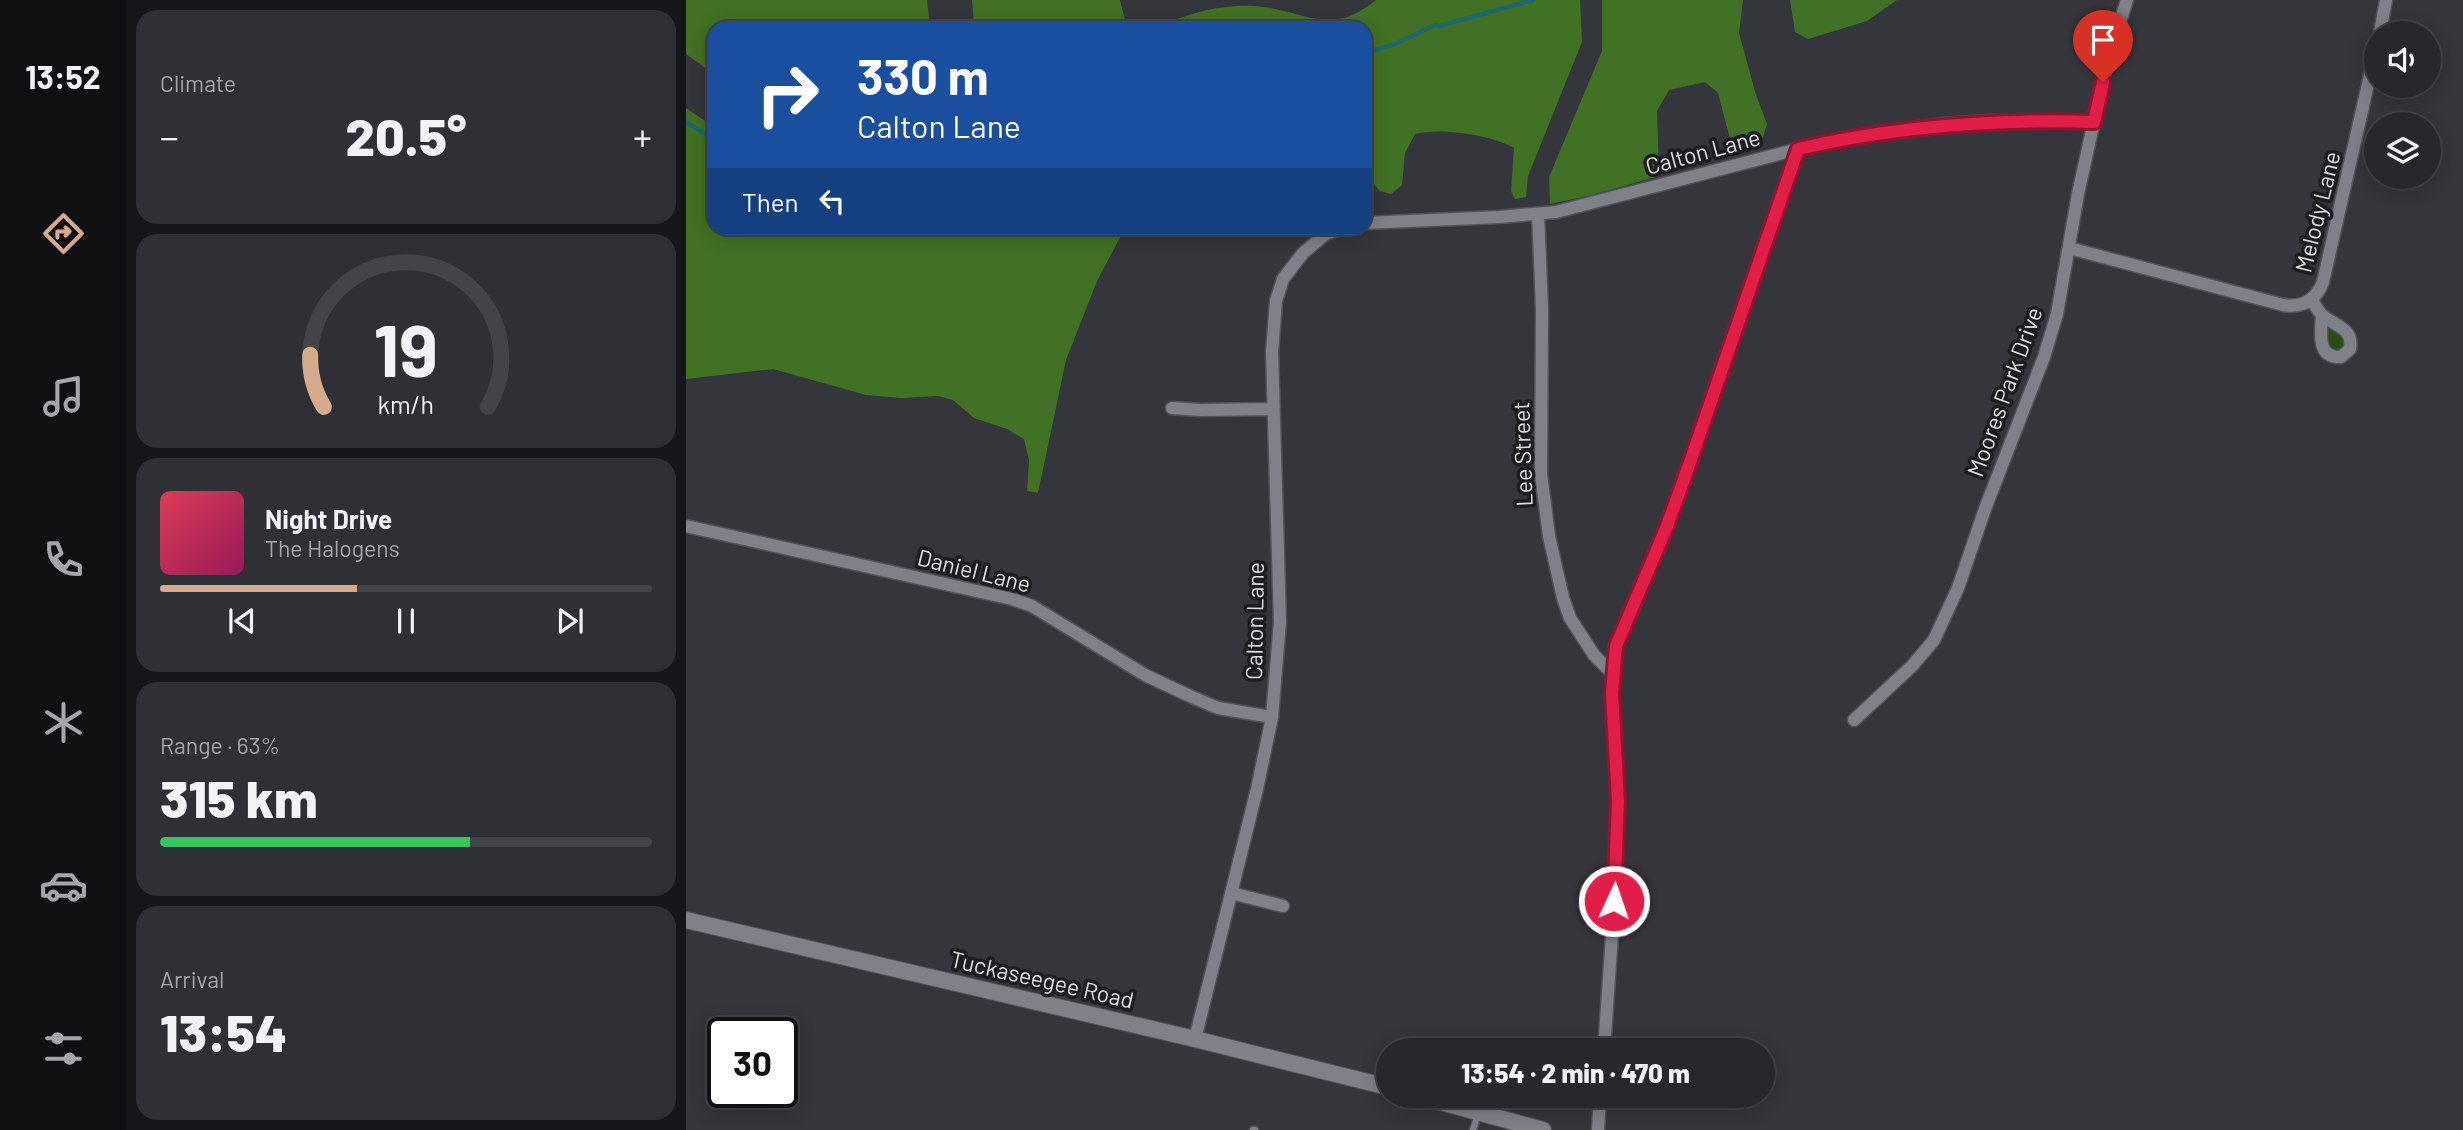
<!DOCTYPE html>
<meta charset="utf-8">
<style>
:root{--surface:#27282d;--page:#2f3035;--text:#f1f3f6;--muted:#a4a6aa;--line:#434449;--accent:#d6ab8b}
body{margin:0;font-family:Barlow,sans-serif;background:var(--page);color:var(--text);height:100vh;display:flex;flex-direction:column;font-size:26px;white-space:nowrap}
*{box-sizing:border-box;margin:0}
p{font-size:23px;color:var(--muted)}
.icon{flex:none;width:38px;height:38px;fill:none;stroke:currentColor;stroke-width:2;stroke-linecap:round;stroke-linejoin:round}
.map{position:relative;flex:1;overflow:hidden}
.panel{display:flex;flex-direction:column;gap:10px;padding:10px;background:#151619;width:560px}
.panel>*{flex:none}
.hud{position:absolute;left:21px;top:21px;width:665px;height:214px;border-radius:21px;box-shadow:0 4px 18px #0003,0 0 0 2px var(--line);background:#1a4fa0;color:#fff;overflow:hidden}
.buttons{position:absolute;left:1678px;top:21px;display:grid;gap:14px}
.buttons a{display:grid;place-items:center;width:77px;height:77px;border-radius:50%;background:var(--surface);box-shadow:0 4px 18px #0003,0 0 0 2px var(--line);font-size:35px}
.speed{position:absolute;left:21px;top:1017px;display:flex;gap:14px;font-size:35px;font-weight:700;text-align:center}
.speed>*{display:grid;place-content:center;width:91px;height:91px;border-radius:50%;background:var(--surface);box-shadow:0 4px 18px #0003,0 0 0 2px var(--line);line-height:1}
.speed .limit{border:4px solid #111;border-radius:10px;background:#fff;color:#111}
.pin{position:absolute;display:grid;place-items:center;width:60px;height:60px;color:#fff;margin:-72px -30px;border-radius:50% 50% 50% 0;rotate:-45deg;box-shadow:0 0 7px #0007}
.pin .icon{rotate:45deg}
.me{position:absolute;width:77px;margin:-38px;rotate:3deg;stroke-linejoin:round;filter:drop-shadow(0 0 5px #0008)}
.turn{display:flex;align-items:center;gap:24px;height:147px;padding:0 35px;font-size:32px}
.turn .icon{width:91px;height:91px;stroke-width:2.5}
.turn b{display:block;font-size:49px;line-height:60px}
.then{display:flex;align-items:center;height:66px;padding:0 35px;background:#0003;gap:14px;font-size:26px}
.big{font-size:52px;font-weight:800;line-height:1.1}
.panel .widget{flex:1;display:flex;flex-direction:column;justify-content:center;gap:10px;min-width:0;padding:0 24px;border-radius:21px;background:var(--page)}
.panel .dial{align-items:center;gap:0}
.dial svg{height:182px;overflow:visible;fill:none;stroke:var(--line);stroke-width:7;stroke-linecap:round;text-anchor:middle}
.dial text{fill:var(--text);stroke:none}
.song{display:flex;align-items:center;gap:21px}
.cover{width:84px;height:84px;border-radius:10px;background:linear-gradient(135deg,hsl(350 70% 55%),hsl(330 70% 35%))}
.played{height:7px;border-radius:4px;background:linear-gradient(90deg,var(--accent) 40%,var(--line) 40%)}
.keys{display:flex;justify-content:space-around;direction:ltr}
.heat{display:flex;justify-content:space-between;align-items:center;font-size:38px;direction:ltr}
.charge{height:10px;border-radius:5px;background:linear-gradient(90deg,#34c759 63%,var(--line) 0)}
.trip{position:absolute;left:690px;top:1038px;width:399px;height:70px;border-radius:35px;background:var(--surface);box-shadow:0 4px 18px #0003,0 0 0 2px var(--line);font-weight:800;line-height:70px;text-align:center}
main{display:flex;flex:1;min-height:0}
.tabs{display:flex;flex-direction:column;width:126px;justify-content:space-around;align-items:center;background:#101012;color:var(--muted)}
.tabs .icon{width:49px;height:49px}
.tabs .active{color:var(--accent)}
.tabs b{font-size:32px;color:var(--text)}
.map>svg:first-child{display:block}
.green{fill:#294c13}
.forest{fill:#417124}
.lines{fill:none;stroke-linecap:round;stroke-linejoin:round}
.stream{stroke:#1b686d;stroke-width:4.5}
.service-casing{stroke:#525358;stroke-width:9}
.minor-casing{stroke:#525358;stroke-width:15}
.tertiary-casing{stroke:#525358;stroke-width:18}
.service{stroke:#7f8188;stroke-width:6}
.minor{stroke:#7f8188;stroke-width:12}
.tertiary{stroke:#7f8188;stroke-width:16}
.route-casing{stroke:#92132f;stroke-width:18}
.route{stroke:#e11d48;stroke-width:12}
.labels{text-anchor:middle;stroke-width:7;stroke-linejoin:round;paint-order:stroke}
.street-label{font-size:23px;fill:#dcdde1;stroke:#1d1d20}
</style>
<main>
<nav class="tabs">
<b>13:52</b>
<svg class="icon active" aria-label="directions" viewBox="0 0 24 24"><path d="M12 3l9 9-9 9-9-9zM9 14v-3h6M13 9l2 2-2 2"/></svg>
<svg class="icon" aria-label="music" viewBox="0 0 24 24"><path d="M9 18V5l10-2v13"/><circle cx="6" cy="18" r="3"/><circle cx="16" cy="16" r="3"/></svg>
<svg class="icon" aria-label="phone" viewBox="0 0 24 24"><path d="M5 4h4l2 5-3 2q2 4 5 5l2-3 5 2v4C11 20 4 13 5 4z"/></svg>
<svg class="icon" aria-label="climate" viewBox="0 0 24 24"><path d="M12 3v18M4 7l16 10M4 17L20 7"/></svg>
<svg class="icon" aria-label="car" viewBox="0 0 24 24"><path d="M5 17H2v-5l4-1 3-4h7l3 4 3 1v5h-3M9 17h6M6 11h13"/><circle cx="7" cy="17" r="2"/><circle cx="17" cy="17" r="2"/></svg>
<svg class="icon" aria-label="filters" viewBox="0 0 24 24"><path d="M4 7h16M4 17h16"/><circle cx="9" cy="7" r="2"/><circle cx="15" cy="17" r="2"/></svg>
</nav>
<section class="panel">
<div class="widget"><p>Climate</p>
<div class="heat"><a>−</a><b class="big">20.5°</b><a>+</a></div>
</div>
<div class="widget dial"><svg viewBox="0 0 100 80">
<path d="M14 69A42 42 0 1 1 86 69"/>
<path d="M14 69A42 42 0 0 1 8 46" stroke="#d6ab8b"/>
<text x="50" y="56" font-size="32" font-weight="700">19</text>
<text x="50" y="72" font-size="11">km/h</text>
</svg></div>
<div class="widget">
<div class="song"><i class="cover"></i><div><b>Night Drive</b><p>The Halogens</p></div></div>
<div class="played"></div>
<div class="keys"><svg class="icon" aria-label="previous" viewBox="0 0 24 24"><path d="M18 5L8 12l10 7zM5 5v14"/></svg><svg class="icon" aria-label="pause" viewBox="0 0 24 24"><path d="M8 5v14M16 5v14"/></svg><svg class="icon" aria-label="next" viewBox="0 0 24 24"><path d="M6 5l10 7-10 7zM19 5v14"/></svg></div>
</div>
<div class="widget"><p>Range · 63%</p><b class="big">315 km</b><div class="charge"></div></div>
<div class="widget"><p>Arrival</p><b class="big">13:54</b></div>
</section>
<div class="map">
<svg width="1777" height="1130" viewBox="0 0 1777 1130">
<rect width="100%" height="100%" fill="#34363c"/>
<!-- green -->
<path class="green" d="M1645,327L1657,335L1659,343L1653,352H1646L1640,340L1641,331Z"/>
<!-- forest -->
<path class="forest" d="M0,0H241L244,28H28V74L0,54Z
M286,0H434L441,28H288Z
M690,0H894L896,42L842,176L840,197L829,199L825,191L828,148C807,135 753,127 729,134L719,153L716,185L705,194L694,191L679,175V28H472C501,12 545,2 578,7C627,14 645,36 690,0Z
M916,0H1057L1053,33L1070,95L1081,124L1076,140L1057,145L1044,139L1032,93L1019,82L983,90L971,111L973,176L906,195L864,204L863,177L916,51Z
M1104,0H1211L1181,21L1122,39L1109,32Z
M0,108L28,127V228H439L411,281L380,360L352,493L341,491L343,460L338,439L321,429L288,418L267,400L252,396L215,398L180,395L87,369L0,379Z"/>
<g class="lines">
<!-- stream -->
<path class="stream" d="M679,53L709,44L749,25L753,26L847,0
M0,122L28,139"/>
<defs>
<path id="service" d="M567,1130H569
M787,1130L792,1114"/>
<path id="minor" d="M1694,33L1700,0
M852,214L856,309L855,474L863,536L877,598L884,618L908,655L927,674
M679,223L813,217L870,212L1112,149L1192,133L1258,124L1304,121L1408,122
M1383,248L1597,305C1617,308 1630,300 1637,282L1690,49
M1626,300C1629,305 1632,311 1636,315C1649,326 1668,328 1664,349L1655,357C1630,358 1635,333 1636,315
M486,408L514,410L587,409
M0,526L326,599L346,606L459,675L506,697L532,708L586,717
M1168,720L1226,666L1248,640L1272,588L1299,509L1358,357L1371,314L1392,194L1421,62L1441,0
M545,893L597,906
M509,1039L571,789L586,717L594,622L586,352L590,301L597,279L617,253L641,233L659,228
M918,1050L930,877L932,801L926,693L930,646L981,526L1004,465L1112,149
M912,1130L914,1096"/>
<path id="tertiary" d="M0,920L509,1039L702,1087
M733,1096L857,1130"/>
</defs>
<!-- service casing -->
<use href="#service" class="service-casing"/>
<!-- minor casing -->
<use href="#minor" class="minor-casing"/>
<!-- tertiary casing -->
<use href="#tertiary" class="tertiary-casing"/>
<!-- service -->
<use href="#service" class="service"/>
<!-- minor -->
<use href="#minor" class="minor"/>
<!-- tertiary -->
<use href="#tertiary" class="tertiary"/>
</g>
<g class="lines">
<defs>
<path id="route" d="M928,901L932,801L926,693L930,646L981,526L1003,465L1112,149C1210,126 1308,119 1408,122L1417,82"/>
</defs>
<!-- route casing -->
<use href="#route" class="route-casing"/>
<!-- route -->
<use href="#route" class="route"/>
</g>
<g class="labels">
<!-- street labels -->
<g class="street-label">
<text transform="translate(1017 152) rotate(-15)" y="8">Calton Lane</text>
<text transform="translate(1632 212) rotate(-76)" y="8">Melody Lane</text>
<text transform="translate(1319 392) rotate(-70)" y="8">Moores Park Drive</text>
<text transform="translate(837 454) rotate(-92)" y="8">Lee Street</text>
<text transform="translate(288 571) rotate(14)" y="8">Daniel Lane</text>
<text transform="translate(569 621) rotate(-89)" y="8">Calton Lane</text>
<text transform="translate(356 980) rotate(13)" y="8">Tuckaseegee Road</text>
</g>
</g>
</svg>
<div class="buttons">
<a><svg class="icon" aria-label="sound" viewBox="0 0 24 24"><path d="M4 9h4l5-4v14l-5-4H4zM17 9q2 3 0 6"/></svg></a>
<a><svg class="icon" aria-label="layers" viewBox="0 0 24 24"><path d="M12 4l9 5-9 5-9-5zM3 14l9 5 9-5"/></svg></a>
</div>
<div class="speed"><div class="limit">30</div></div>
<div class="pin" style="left:1417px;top:82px;background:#d93025"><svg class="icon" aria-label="arrive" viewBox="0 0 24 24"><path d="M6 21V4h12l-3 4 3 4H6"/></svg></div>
<svg class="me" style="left:928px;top:901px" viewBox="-20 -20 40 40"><circle r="17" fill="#e11d48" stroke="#fff" stroke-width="3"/><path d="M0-11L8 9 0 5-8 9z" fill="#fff"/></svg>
<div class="trip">13:54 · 2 min · 470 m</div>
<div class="hud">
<div class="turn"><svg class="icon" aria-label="right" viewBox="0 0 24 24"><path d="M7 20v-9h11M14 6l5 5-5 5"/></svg><div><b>330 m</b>Calton Lane</div></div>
<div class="then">Then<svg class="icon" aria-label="left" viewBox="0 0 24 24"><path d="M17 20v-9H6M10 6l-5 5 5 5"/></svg></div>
</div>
</div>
</main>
